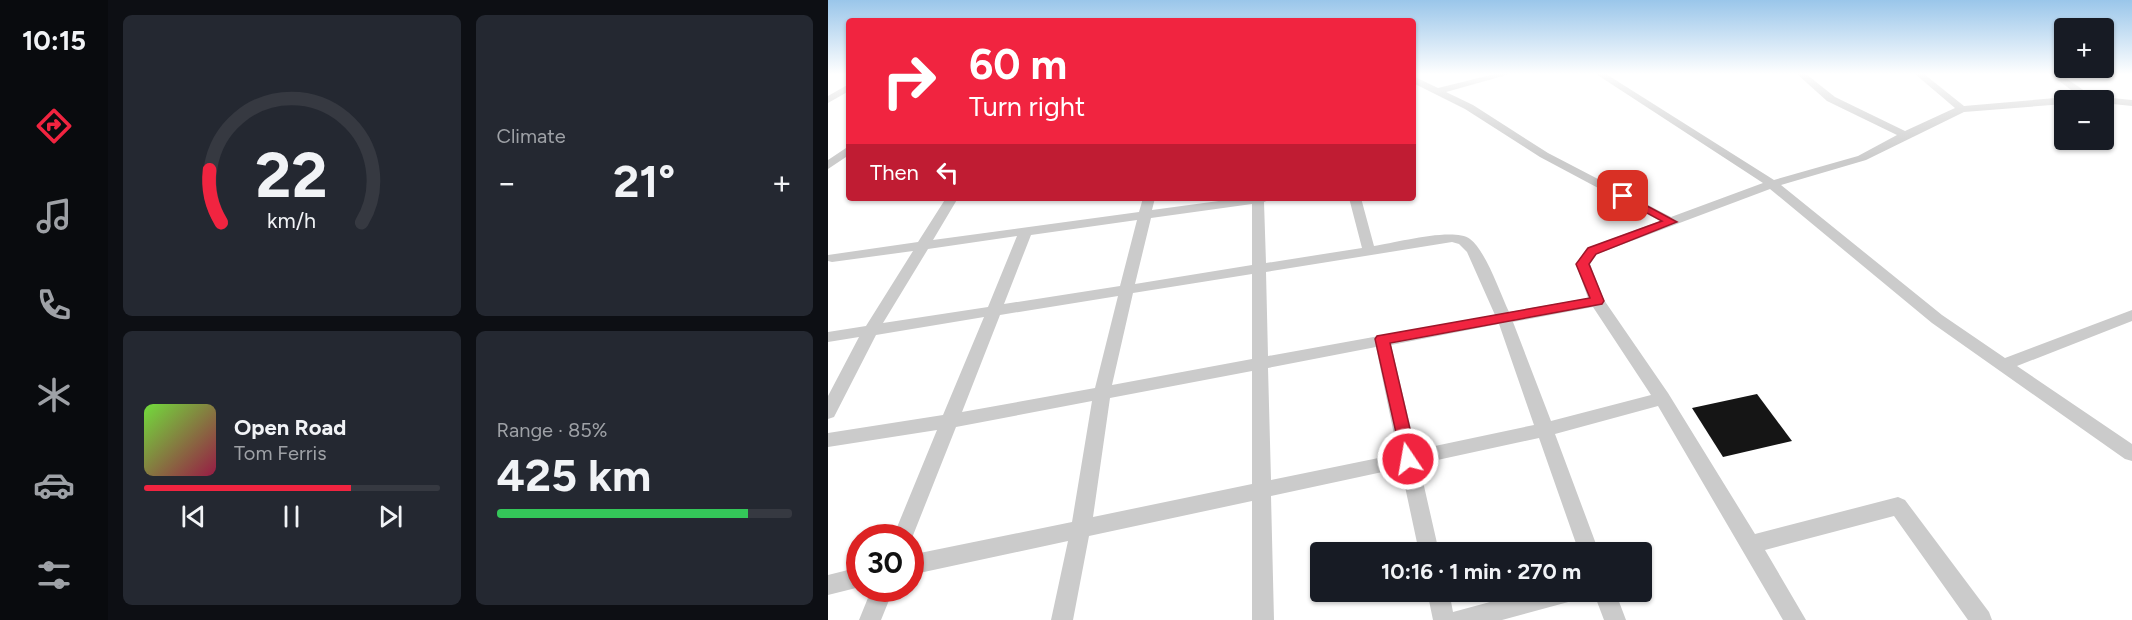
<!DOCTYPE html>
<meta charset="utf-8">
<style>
:root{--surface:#171b24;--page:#242831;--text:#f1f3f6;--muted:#9ea1a6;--line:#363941;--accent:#f12440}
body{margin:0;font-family:Figtree,sans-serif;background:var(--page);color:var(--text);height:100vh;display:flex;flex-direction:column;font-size:22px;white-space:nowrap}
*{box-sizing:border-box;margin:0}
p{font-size:20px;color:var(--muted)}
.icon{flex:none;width:33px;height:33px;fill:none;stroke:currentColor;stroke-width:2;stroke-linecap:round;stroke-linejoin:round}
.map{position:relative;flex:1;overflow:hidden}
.side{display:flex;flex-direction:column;gap:15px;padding:15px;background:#0d0f14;width:720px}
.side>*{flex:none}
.guide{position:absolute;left:18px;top:18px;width:570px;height:183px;border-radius:6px;box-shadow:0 2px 4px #0004;background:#f12440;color:#fff;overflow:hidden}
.fabs{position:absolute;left:1226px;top:18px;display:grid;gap:12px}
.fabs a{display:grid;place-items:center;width:60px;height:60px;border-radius:6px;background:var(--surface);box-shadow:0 2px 4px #0004;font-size:30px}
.speed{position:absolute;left:18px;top:524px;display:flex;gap:12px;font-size:30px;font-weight:700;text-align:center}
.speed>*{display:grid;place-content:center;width:78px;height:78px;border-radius:50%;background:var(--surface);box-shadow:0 2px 4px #0004;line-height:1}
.speed .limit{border:9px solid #d22;background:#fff;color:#111}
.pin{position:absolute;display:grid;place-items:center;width:51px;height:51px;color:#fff;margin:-26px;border-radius:12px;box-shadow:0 3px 9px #0006}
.me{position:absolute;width:66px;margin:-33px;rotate:348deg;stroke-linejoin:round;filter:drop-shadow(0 0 4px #0008)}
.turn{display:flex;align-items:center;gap:21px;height:126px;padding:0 24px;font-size:27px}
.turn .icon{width:78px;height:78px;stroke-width:2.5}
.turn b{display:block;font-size:42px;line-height:51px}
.then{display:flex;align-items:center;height:57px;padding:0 24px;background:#0003;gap:12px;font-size:22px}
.big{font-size:45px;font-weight:700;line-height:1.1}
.side .tile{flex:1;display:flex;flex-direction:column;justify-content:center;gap:9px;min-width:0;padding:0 21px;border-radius:9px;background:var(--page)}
.side .dial{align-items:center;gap:0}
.dial svg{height:156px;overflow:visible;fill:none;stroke:var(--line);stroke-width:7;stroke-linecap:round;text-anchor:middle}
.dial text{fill:var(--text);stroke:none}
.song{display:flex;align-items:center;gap:18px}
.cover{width:72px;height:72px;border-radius:9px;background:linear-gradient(135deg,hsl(100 70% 55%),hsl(340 70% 35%))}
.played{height:6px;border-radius:3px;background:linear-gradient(90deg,var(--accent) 70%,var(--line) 70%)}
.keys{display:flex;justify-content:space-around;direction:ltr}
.heat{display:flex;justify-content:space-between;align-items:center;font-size:33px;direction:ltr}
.charge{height:9px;border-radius:4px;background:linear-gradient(90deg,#34c759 85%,var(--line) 0)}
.side .tiles{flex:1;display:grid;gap:15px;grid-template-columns:repeat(2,1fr)}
.trip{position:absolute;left:482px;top:542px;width:342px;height:60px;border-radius:6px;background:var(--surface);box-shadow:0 2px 4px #0004;font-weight:700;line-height:60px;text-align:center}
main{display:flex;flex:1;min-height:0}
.tabs{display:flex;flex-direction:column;width:108px;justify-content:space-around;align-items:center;background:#090b0e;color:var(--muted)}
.tabs .icon{width:42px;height:42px}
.tabs .selected{color:var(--accent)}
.tabs b{font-size:27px;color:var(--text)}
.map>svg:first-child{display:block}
.building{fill:#151515}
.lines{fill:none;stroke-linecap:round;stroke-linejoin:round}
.minor{fill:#cbcbcb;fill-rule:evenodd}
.route{fill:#f12440;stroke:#9d172a;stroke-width:1.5}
</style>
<main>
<nav class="tabs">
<b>10:15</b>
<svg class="icon selected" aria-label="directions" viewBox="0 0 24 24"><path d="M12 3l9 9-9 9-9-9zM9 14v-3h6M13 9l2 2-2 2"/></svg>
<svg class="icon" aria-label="music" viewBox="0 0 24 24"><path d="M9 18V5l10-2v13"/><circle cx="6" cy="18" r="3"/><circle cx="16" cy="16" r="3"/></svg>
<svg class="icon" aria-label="phone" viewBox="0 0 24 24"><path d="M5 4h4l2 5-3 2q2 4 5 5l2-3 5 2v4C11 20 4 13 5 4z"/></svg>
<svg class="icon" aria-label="climate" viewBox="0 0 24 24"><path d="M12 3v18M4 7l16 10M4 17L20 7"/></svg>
<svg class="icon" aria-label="car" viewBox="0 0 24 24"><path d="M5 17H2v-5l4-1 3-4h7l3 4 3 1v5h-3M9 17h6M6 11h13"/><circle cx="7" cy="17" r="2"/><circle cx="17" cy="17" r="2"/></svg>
<svg class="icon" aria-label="filters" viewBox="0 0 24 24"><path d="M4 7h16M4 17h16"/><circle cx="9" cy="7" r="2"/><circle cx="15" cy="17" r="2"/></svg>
</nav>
<section class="side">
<div class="tiles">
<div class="tile dial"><svg viewBox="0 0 100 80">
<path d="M14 69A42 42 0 1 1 86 69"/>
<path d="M14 69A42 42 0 0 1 8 42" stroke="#f12440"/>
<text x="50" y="56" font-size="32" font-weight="700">22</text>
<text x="50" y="72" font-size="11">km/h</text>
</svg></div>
<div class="tile"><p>Climate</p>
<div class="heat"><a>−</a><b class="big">21°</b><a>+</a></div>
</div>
<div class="tile">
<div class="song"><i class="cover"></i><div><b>Open Road</b><p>Tom Ferris</p></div></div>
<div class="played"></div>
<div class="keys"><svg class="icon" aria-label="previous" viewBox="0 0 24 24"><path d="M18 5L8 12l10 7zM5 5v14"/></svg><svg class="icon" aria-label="pause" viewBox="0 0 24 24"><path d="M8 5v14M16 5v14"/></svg><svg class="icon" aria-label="next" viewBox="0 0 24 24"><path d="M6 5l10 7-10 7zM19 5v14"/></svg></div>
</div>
<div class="tile"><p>Range · 85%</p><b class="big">425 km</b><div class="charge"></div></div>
</div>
</section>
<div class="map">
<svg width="1304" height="620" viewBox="0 0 1304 620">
<rect width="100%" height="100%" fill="#fff"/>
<!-- building -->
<path class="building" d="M929,394L964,441L895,457L864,408Z"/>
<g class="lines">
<!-- minor -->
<path class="minor" d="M667,74H682L618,92L645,105L720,153L843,217L935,183L768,74H778L946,180L1030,156L1069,135L999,101L969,74H978L1007,97L1077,131L1127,108L1087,74H1096L1136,106L1251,96L1222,74H1232L1264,96L1304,100V106L1275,103V100H1236V104L1136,112L1038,160L953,185L1114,315L1177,358L1304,310V321L1189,366L1304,444V461L1297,459L1104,323L942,189L769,254L762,264L776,300L840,393L927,534L1070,497L1077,500L1161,612L1164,620H1140L1066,516L937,550L978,620H955L830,406L727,434L771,552H751L711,438L591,464L611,552H591L573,468L443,496L446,620H424V501L261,536L245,620H223L240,541L82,575V555L244,522L264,401L128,427L82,543V537H65L109,430L0,447V433L115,415L156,317L48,335L6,417L0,419V396L31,337L0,342V332L38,326L85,251L4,262L0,261V255L90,242L118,198H130L105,240L311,212L315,198H327L324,210L413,198H446L436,202L438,263L534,248L521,198H533L546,246C568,243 625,227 642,239C658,251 672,293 681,312L760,298L748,264L759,248L832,221L712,157L637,109L585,83V76L610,88ZM424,204V265L307,284L323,218ZM309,220L292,286L176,304L203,235ZM189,236L160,307L55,323L100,249ZM624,242L631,244L639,252L667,315L440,356L438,272ZM424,274V359L284,385L305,293ZM290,296L267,388L134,412L172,315ZM765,307L823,395L723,421L685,322ZM671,324L706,425L588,450L563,345ZM548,347L570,454L443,480L440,368ZM424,371V484L265,517L282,398Z
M21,84V91L0,103V96Z
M21,146V155L0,169V160Z
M32,567V587L0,595V575Z
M44,588H66L53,620H31Z
M599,591H621L625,612L703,591H755L752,598L744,601L674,620H605Z
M765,591H787L798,620H776Z"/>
</g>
<!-- sky -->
<linearGradient id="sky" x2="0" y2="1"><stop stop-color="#9ac6ea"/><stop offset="0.46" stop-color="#fff"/><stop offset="1" stop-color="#fff" stop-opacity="0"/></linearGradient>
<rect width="1304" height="161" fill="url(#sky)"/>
<!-- route -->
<path class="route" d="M795,193L849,222L768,254L761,264L776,301L774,304L562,343L589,459L586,464L580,466L575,464L547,339L549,336L762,298L748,264L760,248L834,221L791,198L789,196Z"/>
</svg>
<div class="fabs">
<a>+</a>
<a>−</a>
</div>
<div class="speed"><div class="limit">30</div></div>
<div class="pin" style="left:795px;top:196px;background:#d93025"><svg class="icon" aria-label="arrive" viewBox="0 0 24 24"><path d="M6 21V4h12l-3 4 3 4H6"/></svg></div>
<svg class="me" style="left:580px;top:459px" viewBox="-20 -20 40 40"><circle r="17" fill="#f12440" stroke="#fff" stroke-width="3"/><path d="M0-11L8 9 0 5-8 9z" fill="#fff"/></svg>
<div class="trip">10:16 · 1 min · 270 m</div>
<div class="guide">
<div class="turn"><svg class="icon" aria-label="right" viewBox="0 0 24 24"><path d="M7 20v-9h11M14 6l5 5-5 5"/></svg><div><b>60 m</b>Turn right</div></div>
<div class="then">Then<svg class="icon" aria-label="left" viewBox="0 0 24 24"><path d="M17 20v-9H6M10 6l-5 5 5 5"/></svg></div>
</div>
</div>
</main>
